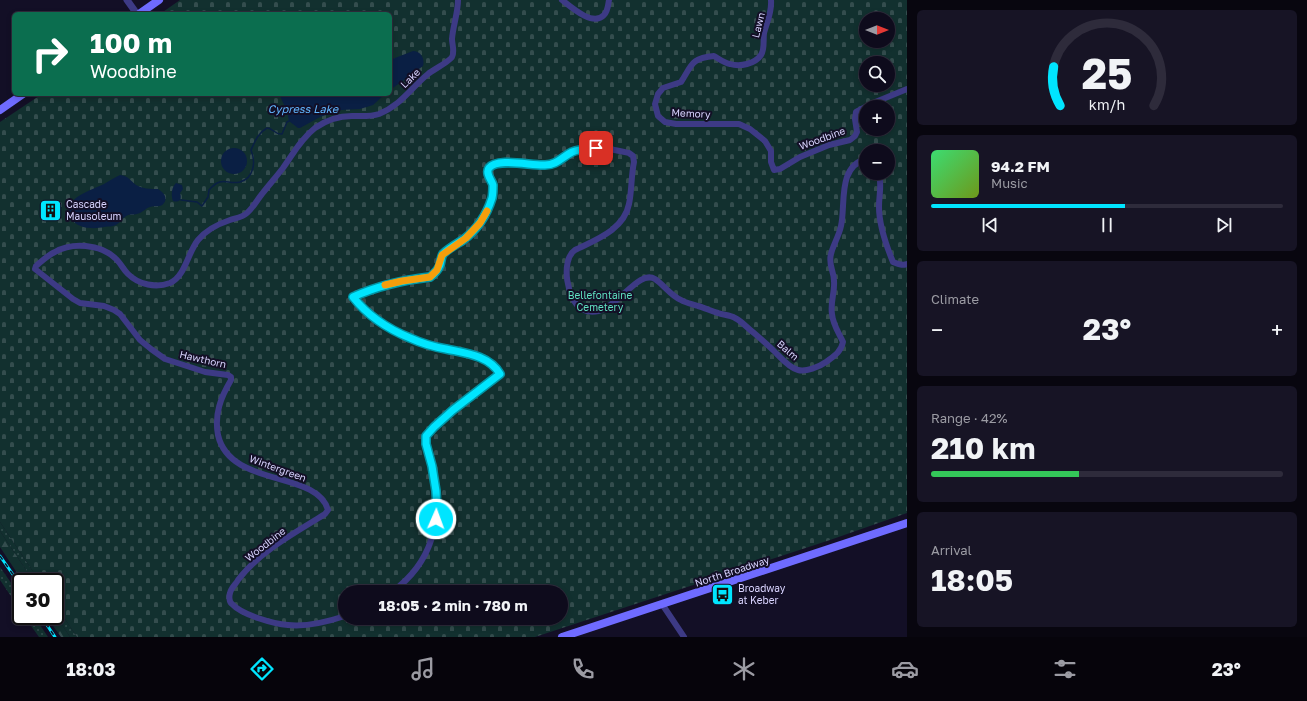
<!DOCTYPE html>
<meta charset="utf-8">
<style>
:root{--surface:#0e0b1c;--page:#171425;--text:#f1f3f6;--muted:#9b9ba3;--line:#2e2b3b;--accent:#00e5ff}
body{margin:0;font-family:"Golos Text",sans-serif;background:var(--page);color:var(--text);height:100vh;display:flex;flex-direction:column;font-size:15px;white-space:nowrap}
*{box-sizing:border-box;margin:0}
p{font-size:13px;color:var(--muted)}
.icon{flex:none;width:22px;height:22px;fill:none;stroke:currentColor;stroke-width:2;stroke-linecap:round;stroke-linejoin:round}
.map{position:relative;flex:1;overflow:hidden}
.details{display:flex;flex-direction:column;gap:10px;padding:10px;background:#08060f;width:400px}
.details>*{flex:none}
.top-card{position:absolute;left:12px;top:12px;width:380px;height:84px;border-radius:6px;box-shadow:0 2px 6px #0003,0 0 0 1px var(--line);background:#0b6e4f;color:#fff;overflow:hidden}
.needle{width:26px;rotate:90deg}
.fabs{position:absolute;left:859px;top:12px;display:grid;gap:8px}
.fabs a{display:grid;place-items:center;width:36px;height:36px;border-radius:50%;background:var(--surface);box-shadow:0 2px 6px #0003,0 0 0 1px var(--line);font-size:20px}
.speed{position:absolute;left:12px;top:573px;display:flex;gap:8px;font-size:20px;font-weight:700;text-align:center}
.speed>*{display:grid;place-content:center;width:52px;height:52px;border-radius:50%;background:var(--surface);box-shadow:0 2px 6px #0003,0 0 0 1px var(--line);line-height:1}
.speed .limit{border:2px solid #111;border-radius:6px;background:#fff;color:#111}
.pin{position:absolute;display:grid;place-items:center;width:34px;height:34px;color:#fff;margin:-17px;border-radius:8px;box-shadow:0 2px 6px #0006}
.me{position:absolute;width:44px;margin:-22px;rotate:2deg;stroke-linejoin:round;filter:drop-shadow(0 0 3px #0008)}
.turn{display:flex;align-items:center;gap:14px;height:84px;padding:0 12px;font-size:18px}
.turn .icon{width:52px;height:52px;stroke-width:2.5}
.turn b{display:block;font-size:28px;line-height:34px}
.big{font-size:30px;font-weight:700;line-height:1.1}
.details .widget{flex:1;display:flex;flex-direction:column;justify-content:center;gap:6px;min-width:0;padding:0 14px;border-radius:6px;background:var(--page)}
.details .dial{align-items:center;gap:0}
.dial svg{height:104px;overflow:visible;fill:none;stroke:var(--line);stroke-width:7;stroke-linecap:round;text-anchor:middle}
.dial text{fill:var(--text);stroke:none}
.song{display:flex;align-items:center;gap:12px}
.cover{width:48px;height:48px;border-radius:6px;background:linear-gradient(135deg,hsl(140 70% 55%),hsl(80 70% 35%))}
.played{height:4px;border-radius:2px;background:linear-gradient(90deg,var(--accent) 55%,var(--line) 55%)}
.keys{display:flex;justify-content:space-around;direction:ltr}
.heat{display:flex;justify-content:space-between;align-items:center;font-size:22px;direction:ltr}
.charge{height:6px;border-radius:3px;background:linear-gradient(90deg,#34c759 42%,var(--line) 0)}
.trip{position:absolute;left:338px;top:585px;width:230px;height:40px;border-radius:20px;background:var(--surface);box-shadow:0 2px 6px #0003,0 0 0 1px var(--line);font-weight:700;line-height:40px;text-align:center}
.tab-bar{display:flex;height:64px;justify-content:space-around;align-items:center;background:#06040b;color:var(--muted)}
.tab-bar .icon{width:28px;height:28px}
.tab-bar .current{color:var(--accent)}
.tab-bar b{font-size:18px;color:var(--text)}
main{display:flex;flex:1;min-height:0}
.map>svg:first-child{display:block}
.grass{fill:url(#grass-dots)}
.forest{fill:url(#forest-firs)}
.cemetery{fill:url(#cemetery-stones);fill-rule:evenodd}
.water{fill:#0a1f44}
.lines{fill:none;stroke-linecap:round;stroke-linejoin:round}
.stream{stroke:#0a1f44;stroke-width:1.5}
.minor{stroke:#3d3a85;stroke-width:6}
.tertiary{stroke:#3d3a85;stroke-width:7}
.secondary{stroke:#6f6bff;stroke-width:8}
.rail-casing{stroke:#00e5ff;stroke-width:3}
.rail{stroke:#130f26;stroke-width:1.5;stroke-dasharray:4.5;stroke-linecap:butt}
.route-casing{stroke:#0095a6;stroke-width:10}
.route{stroke:#00e5ff;stroke-width:7}
.slow{stroke:#f59e0b;stroke-width:7}
.labels{text-anchor:middle;stroke-width:4;stroke-linejoin:round;paint-order:stroke}
.street-label{font-size:10px;fill:#d9d4ff;stroke:#130f26}
.poi-label{font-size:10px;fill:#d9d4ff;stroke:#130f26;text-anchor:start}
.park-label{font-size:10px;fill:#5fe0c0;stroke:#130f26}
.water-label{font-size:11px;font-style:italic;fill:#62b6ff;stroke:#130f26}
</style>
<main>
<div class="map">
<svg width="907" height="637" viewBox="0 0 907 637">
<defs>
<pattern id="grass-dots" width="8" height="8" patternUnits="userSpaceOnUse"><rect width="8" height="8" fill="#12302f"/><path d="M2 2h.1M6 6h.1" fill="none" stroke="#344d4e" stroke-width="1.8" stroke-linecap="round"/></pattern>
<pattern id="forest-firs" width="22" height="20" patternUnits="userSpaceOnUse"><rect width="22" height="20" fill="#12302f"/><path d="M5 1l3.5 6h-7zM16 11l3.5 6h-7z" fill="#344d4e"/></pattern>
<pattern id="cemetery-stones" width="16" height="16" patternUnits="userSpaceOnUse"><rect width="16" height="16" fill="#12302f"/><path d="M2 7V4a2 2 0 0 1 4 0v3zM10 15v-3a2 2 0 0 1 4 0v3z" fill="#344d4e"/></pattern>
</defs>
<rect width="100%" height="100%" fill="#130f26"/>
<!-- grass -->
<path class="grass" d="M0,522L40,582H34L0,531Z
M0,567L21,597V611L0,580Z
M55,604L77,637H70L55,614Z
M24,616H34L48,637H39Z"/>
<!-- forest -->
<path class="forest" d="M0,531L34,582H23L0,547Z
M55,614L70,637H61L46,616H55Z"/>
<!-- cemetery -->
<path class="cemetery" d="M180,0H907V513L830,540L535,637H77L55,604V582H40L0,522V122L42,94H390V14H160ZM866,19H888V41H866ZM866,63H888V85H866ZM866,107H888V129H866ZM866,151H888V173H866ZM345,592H561V618H345Z"/>
<!-- water -->
<path class="water" d="M413,51C421,51 425,59 423,66L390,90V60Z
M279,94H385L373,105L360,109L341,110L320,117L300,128H298L289,121L287,111Z
M221 161a13 13 0 1 1 26 0a13 13 0 1 1-26 0Z
M120,175C128,176 130,180 136,185C143,189 150,189 158,189C163,192 168,197 164,203C161,208 155,205 150,207C146,208 144,211 140,213C136,215 132,214 128,215C123,217 121,222 116,225C112,227 109,226 104,227C90,230 70,228 69,210C68,197 94,189 104,184C109,181 114,178 120,175Z
M176,183L182,185L183,189L180,193C182,199 180,203 173,201C171,196 171,188 176,183Z"/>
<g class="lines">
<!-- stream -->
<path class="stream" d="M181,200L197,202L202,206L208,197L209,190C222,175 227,185 240,182C254,178 256,162 251,150C255,141 258,133 267,128C273,128 275,135 282,134L287,122L289,121"/>
<!-- minor -->
<path class="minor" d="M562,0C571,7 593,27 604,15C608,11 608,5 609,0
M771,0C772,13 767,21 764,33C763,40 765,49 761,55C755,64 740,67 730,64C724,63 719,59 714,56C691,58 692,65 681,82L663,88L658,94L655,104L658,116L665,122L676,124H739L750,129L765,141L771,151V162L774,170L780,169L800,157L829,145L850,140L855,136L857,132L855,119L856,112L873,103L907,89
M879,173C882,186 879,194 879,207C879,226 886,245 893,262C898,264 902,266 907,264
M392,592C433,562 442,521 434,473C432,464 424,444 427,437C428,431 436,425 440,421C451,411 461,402 473,394C482,387 493,382 500,374C489,355 465,353 446,349C434,347 421,343 410,338C388,329 368,316 353,297C377,286 404,280 430,277C434,274 438,270 440,265C441,262 441,257 444,254C449,248 457,244 464,240C475,231 484,219 489,206C491,200 494,194 493,188C492,175 479,168 500,163L550,165C559,163 564,156 572,152C589,144 611,149 629,153L633,156L634,162C631,176 632,190 629,204C624,230 595,240 575,250C560,260 567,301 582,309C611,325 635,267 655,279C664,285 671,296 681,300C686,303 692,304 698,306C705,308 711,311 718,313C723,315 730,315 735,318C743,322 747,328 754,333C761,339 768,345 774,351C780,357 789,368 798,370C806,372 819,367 826,362C834,356 841,352 843,342C839,333 833,325 832,314C830,303 835,292 834,281C834,271 828,265 831,254C833,245 839,236 841,226C846,204 837,167 866,159
M662,604L684,637
M345,616C327,622 307,627 288,625C274,624 242,615 232,604C229,602 229,596 230,593C231,588 236,584 238,580C260,551 295,533 325,514L328,510C317,470 230,488 218,435C214,414 221,397 231,380V377L228,375L205,372L193,368L165,359L151,349L140,340L120,314L114,310L104,306L80,303L73,299L35,269L36,266C42,261 48,255 55,252C72,242 100,244 115,258C120,262 123,269 128,274C139,285 156,288 170,283C185,277 188,252 198,240C206,230 218,224 230,220C236,218 243,217 247,213C253,208 257,200 262,194C269,185 276,177 283,168C293,154 301,139 315,128C325,121 339,116 352,116C361,116 370,117 379,114C401,105 411,88 428,74C433,70 450,61 452,57C455,52 452,44 452,39C453,26 458,13 458,0"/>
<!-- tertiary -->
<path class="tertiary" d="M127,0L137,14"/>
<!-- secondary -->
<path class="secondary" d="M139,14L159,0
M0,110L23,94
M562,637L907,523"/>
<defs>
<path id="rail" d="M0,556L21,586
M41,616L55,637"/>
</defs>
<!-- rail casing -->
<use href="#rail" class="rail-casing"/>
<!-- rail -->
<use href="#rail" class="rail"/>
</g>
<g class="lines">
<defs>
<path id="route" d="M436,519L437,509L436,491L432,466L426,444V436L434,427L453,410L500,374C489,355 464,353 446,349C434,347 421,343 410,338C388,329 368,316 353,297C377,286 404,280 430,277C434,274 438,270 440,265C441,262 441,257 443,254C449,248 457,244 463,240C478,229 487,214 492,198C493,194 493,189 493,185C492,181 485,173 489,168C497,157 532,166 545,165C557,165 562,157 572,152C579,149 588,149 596,148"/>
</defs>
<!-- route casing -->
<use href="#route" class="route-casing"/>
<!-- route -->
<use href="#route" class="route"/>
<!-- slow -->
<path class="slow" d="M385,285L402,281L430,277L437,270L442,255L466,238L480,223L487,211"/>
</g>
<!-- icons -->
<defs>
<symbol id="building-square" viewBox="-11 -11 22 22"><rect x="-9" y="-9" width="18" height="18" rx="4" fill="#00e5ff" stroke="#130f26"/><path d="M-4-6H4V6H1V3H-1V6H-4ZM-2.5-4.3h1.7v1.8h-1.7ZM.8-4.3h1.7v1.8H.8ZM-2.5-1h1.7V.8h-1.7ZM.8-1h1.7V.8H.8Z" fill="#111"/></symbol>
<symbol id="bus-square" viewBox="-11 -11 22 22"><rect x="-9" y="-9" width="18" height="18" rx="4" fill="#00e5ff" stroke="#130f26"/><path d="M-5-6H5V4H4V6H2V4H-2V6H-4V4H-5ZM-3.5-4V0h7V-4ZM-3.5 1.2v1.5H-2V1.2ZM2 1.2v1.5H3.5V1.2Z" fill="#111"/></symbol>
</defs>
<g fill-rule="evenodd">
<use href="#building-square" x="38" y="198" width="25" height="25"/>
<use href="#bus-square" x="710" y="582" width="25" height="25"/>
</g>
<g class="labels">
<!-- street labels -->
<g class="street-label">
<text transform="translate(758 25) rotate(-76)" y="4">Lawn</text>
<text transform="translate(410 78) rotate(-45)" y="4">Lake</text>
<text transform="translate(691 113) rotate(3)" y="4">Memory</text>
<text transform="translate(822 138) rotate(-20)" y="4">Woodbine</text>
<text transform="translate(788 350) rotate(41)" y="4">Balm</text>
<text transform="translate(203 359) rotate(13)" y="4">Hawthorn</text>
<text transform="translate(278 468) rotate(20)" y="4">Wintergreen</text>
<text transform="translate(265 544) rotate(-38)" y="4">Woodbine</text>
<text transform="translate(732 571) rotate(-18)" y="4">North Broadway</text>
</g>
<!-- poi labels -->
<g class="poi-label">
<text x="66" y="208">Cascade<tspan x="66" dy="12">Mausoleum</tspan></text>
<text x="738" y="592">Broadway<tspan x="738" dy="12">at Keber</tspan></text>
</g>
<!-- park labels -->
<g class="park-label">
<text x="600" y="299">Bellefontaine<tspan x="600" dy="12">Cemetery</tspan></text>
</g>
<!-- water labels -->
<g class="water-label">
<text x="303" y="113">Cypress Lake</text>
</g>
</g>
</svg>
<div class="fabs">
<a><svg class="needle" viewBox="-14 -14 28 28"><path d="M0-13l5 13h-10z" fill="#e53935"/><path d="M0 13l5-13h-10z" fill="#9b9ba3"/></svg></a>
<a><svg class="icon" aria-label="search" viewBox="0 0 24 24"><circle cx="10" cy="10" r="6"/><path d="M15 15l6 6"/></svg></a>
<a>+</a>
<a>−</a>
</div>
<div class="speed"><div class="limit">30</div></div>
<div class="pin" style="left:596px;top:148px;background:#d93025"><svg class="icon" aria-label="arrive" viewBox="0 0 24 24"><path d="M6 21V4h12l-3 4 3 4H6"/></svg></div>
<svg class="me" style="left:436px;top:519px" viewBox="-20 -20 40 40"><circle r="17" fill="#00e5ff" stroke="#fff" stroke-width="3"/><path d="M0-11L8 9 0 5-8 9z" fill="#fff"/></svg>
<div class="trip">18:05 · 2 min · 780 m</div>
<div class="top-card">
<div class="turn"><svg class="icon" aria-label="right" viewBox="0 0 24 24"><path d="M7 20v-9h11M14 6l5 5-5 5"/></svg><div><b>100 m</b>Woodbine</div></div>
</div>
</div>
<section class="details">
<div class="widget dial"><svg viewBox="0 0 100 80">
<path d="M14 69A42 42 0 1 1 86 69"/>
<path d="M14 69A42 42 0 0 1 9 39" stroke="#00e5ff"/>
<text x="50" y="56" font-size="32" font-weight="700">25</text>
<text x="50" y="72" font-size="11">km/h</text>
</svg></div>
<div class="widget">
<div class="song"><i class="cover"></i><div><b>94.2 FM</b><p>Music</p></div></div>
<div class="played"></div>
<div class="keys"><svg class="icon" aria-label="previous" viewBox="0 0 24 24"><path d="M18 5L8 12l10 7zM5 5v14"/></svg><svg class="icon" aria-label="pause" viewBox="0 0 24 24"><path d="M8 5v14M16 5v14"/></svg><svg class="icon" aria-label="next" viewBox="0 0 24 24"><path d="M6 5l10 7-10 7zM19 5v14"/></svg></div>
</div>
<div class="widget"><p>Climate</p>
<div class="heat"><a>−</a><b class="big">23°</b><a>+</a></div>
</div>
<div class="widget"><p>Range · 42%</p><b class="big">210 km</b><div class="charge"></div></div>
<div class="widget"><p>Arrival</p><b class="big">18:05</b></div>
</section>
</main>
<nav class="tab-bar">
<b>18:03</b>
<svg class="icon current" aria-label="directions" viewBox="0 0 24 24"><path d="M12 3l9 9-9 9-9-9zM9 14v-3h6M13 9l2 2-2 2"/></svg>
<svg class="icon" aria-label="music" viewBox="0 0 24 24"><path d="M9 18V5l10-2v13"/><circle cx="6" cy="18" r="3"/><circle cx="16" cy="16" r="3"/></svg>
<svg class="icon" aria-label="phone" viewBox="0 0 24 24"><path d="M5 4h4l2 5-3 2q2 4 5 5l2-3 5 2v4C11 20 4 13 5 4z"/></svg>
<svg class="icon" aria-label="climate" viewBox="0 0 24 24"><path d="M12 3v18M4 7l16 10M4 17L20 7"/></svg>
<svg class="icon" aria-label="car" viewBox="0 0 24 24"><path d="M5 17H2v-5l4-1 3-4h7l3 4 3 1v5h-3M9 17h6M6 11h13"/><circle cx="7" cy="17" r="2"/><circle cx="17" cy="17" r="2"/></svg>
<svg class="icon" aria-label="filters" viewBox="0 0 24 24"><path d="M4 7h16M4 17h16"/><circle cx="9" cy="7" r="2"/><circle cx="15" cy="17" r="2"/></svg>
<b>23°</b>
</nav>
